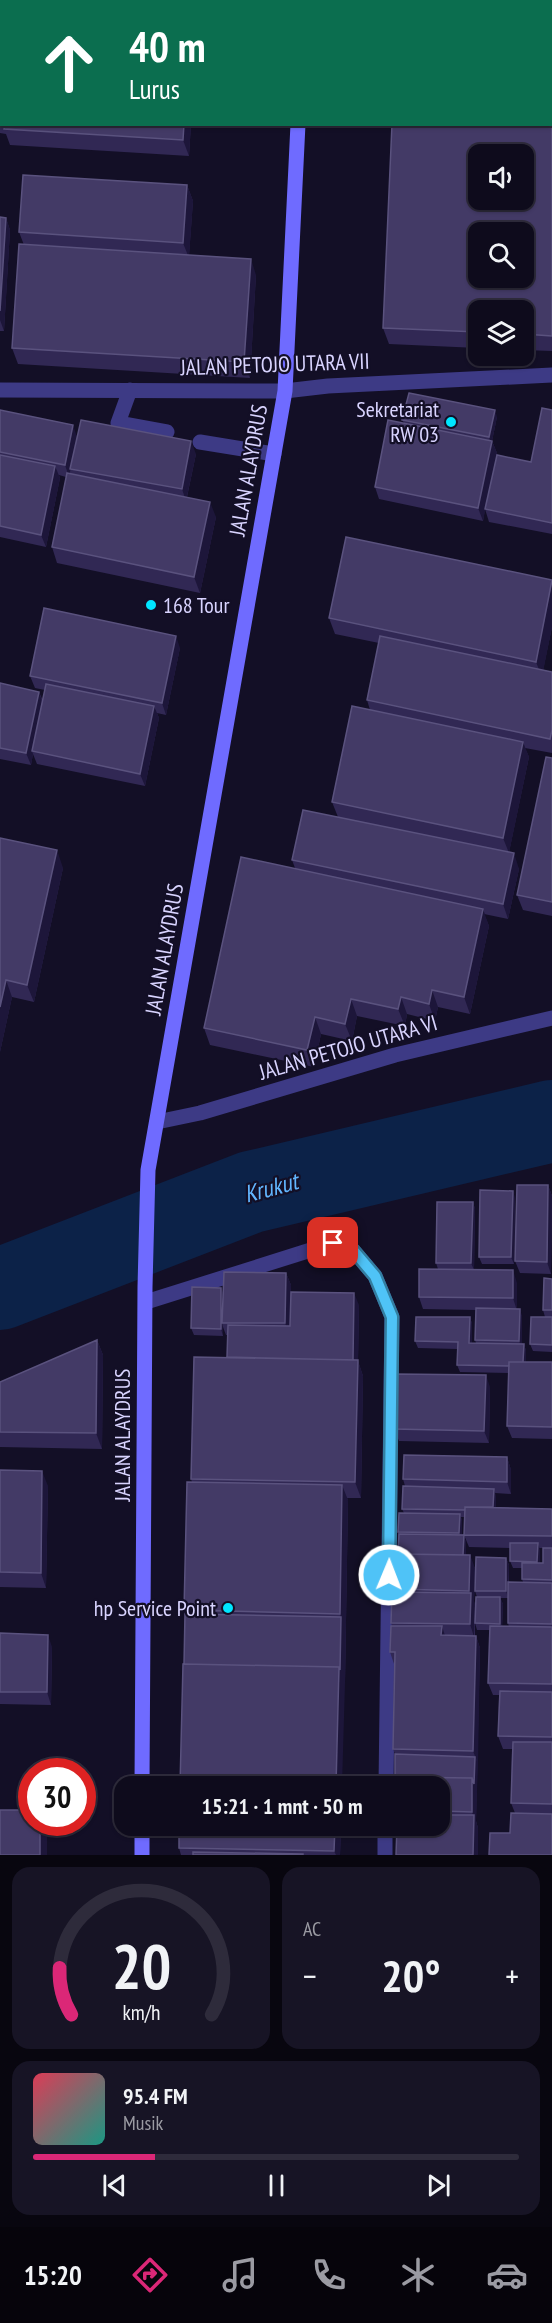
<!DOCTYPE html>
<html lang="id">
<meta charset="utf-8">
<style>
:root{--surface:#0e0b1c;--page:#171425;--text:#f1f3f6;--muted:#9b9ba3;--line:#2e2b3b;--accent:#db2777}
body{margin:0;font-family:"PT Sans Narrow",sans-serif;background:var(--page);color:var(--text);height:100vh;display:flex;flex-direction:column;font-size:22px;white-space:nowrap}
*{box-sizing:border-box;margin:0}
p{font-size:20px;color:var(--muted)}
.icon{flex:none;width:33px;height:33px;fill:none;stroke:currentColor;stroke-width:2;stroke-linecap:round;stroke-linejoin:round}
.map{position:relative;height:1855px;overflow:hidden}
.drawer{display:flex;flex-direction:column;gap:12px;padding:12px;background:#08060f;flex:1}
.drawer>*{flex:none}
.top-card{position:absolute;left:0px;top:0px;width:552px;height:126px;box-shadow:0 2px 4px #0004,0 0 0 2px var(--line);background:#0b6e4f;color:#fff;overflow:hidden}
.buttons{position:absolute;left:468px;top:144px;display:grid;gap:12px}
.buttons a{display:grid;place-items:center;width:66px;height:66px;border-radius:12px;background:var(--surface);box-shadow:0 2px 4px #0004,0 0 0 2px var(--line);font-size:30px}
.speed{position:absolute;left:18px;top:1758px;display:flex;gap:12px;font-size:30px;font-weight:700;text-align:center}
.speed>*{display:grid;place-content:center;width:78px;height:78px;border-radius:50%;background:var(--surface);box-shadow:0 2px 4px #0004,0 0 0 2px var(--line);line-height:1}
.speed .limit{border:9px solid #d22;background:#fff;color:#111}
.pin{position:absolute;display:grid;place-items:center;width:51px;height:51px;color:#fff;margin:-26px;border-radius:12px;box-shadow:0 3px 9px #0006}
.me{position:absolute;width:66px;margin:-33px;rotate:1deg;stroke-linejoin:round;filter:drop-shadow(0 0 4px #0008)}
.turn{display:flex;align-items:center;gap:21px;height:126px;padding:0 30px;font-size:27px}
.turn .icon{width:78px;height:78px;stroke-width:2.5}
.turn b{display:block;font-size:42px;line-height:51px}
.big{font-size:45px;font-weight:700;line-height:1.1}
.drawer .tile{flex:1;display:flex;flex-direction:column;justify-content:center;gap:9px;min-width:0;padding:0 21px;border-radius:18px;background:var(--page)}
.drawer .dial{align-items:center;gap:0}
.dial svg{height:156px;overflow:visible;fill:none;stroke:var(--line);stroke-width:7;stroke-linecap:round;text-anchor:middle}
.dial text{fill:var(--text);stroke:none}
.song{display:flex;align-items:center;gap:18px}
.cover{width:72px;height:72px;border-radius:9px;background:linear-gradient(135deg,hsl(350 70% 55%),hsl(170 70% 35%))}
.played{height:6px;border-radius:3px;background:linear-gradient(90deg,var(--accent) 25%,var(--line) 25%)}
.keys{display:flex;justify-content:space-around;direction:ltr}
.heat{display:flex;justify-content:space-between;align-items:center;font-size:33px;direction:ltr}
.drawer .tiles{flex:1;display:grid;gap:12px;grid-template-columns:1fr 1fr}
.tile:last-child{grid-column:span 2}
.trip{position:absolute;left:114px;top:1776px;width:336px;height:60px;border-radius:18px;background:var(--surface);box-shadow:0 2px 4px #0004,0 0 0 2px var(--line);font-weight:700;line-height:60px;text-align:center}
.tab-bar{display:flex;height:96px;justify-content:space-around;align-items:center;background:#06040b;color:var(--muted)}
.tab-bar .icon{width:42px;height:42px}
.tab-bar .selected{color:var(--accent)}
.tab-bar b{font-size:27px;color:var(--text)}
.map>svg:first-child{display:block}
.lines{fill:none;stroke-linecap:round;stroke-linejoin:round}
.river{stroke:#0c2248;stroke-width:82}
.lane{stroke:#3d3a85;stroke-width:15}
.street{stroke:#3d3a85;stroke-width:15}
.secondary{stroke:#6f6bff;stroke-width:15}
.wall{fill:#312854;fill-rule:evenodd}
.shaded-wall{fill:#1d163a}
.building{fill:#433a66;stroke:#5a527e;stroke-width:1.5;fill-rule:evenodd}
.route-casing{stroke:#337fa1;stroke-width:15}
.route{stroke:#4fc3f7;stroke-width:10}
.poi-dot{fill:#00e5ff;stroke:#130f26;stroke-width:2}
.labels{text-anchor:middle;stroke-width:4.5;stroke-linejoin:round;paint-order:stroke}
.street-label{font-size:22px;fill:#d9d4ff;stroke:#130f26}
.poi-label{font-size:22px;fill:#d9d4ff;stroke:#130f26;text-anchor:end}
.water-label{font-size:24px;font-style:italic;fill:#62b6ff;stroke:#130f26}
</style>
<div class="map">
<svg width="552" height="1855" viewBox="0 0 552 1855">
<rect width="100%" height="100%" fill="#130f26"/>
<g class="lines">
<!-- river -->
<path class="river" d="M0,1289L251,1192L552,1121"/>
<!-- lane -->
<path class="lane" d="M130,390L118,423L167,432
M200,442L274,454"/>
<!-- street -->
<path class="street" d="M0,390L285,391L328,386L552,375
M157,1122L200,1113L395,1055L552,1018
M146,1302L333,1243L353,1250L375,1276L392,1317L386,1786
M385,1855V1826"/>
<!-- secondary -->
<path class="secondary" d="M304,2V0
M142,1786L145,1287L148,1170L285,391L298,124
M142,1855V1826"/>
</g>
<!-- wall -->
<path class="wall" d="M550,13H552V351L524,350V310H478V348L389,344L383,328L550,124Z
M0,55H2V124H191L189,156L10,145L6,134L0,133Z
M187,185L193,201L189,255L256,275L250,378L18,364L12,348L24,245L19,232Z
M0,217L6,218L10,230L4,331H0Z
M0,410L77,437L196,454L187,497L216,517L200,593L57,563L52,547L66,477L59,475L60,478L46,547L0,537Z
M552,410V534L489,522L485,509L483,521L379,499L375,487L404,423L402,420L497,417L492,441L497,453L487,499L531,462Z
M552,580V627L543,670L552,672V753L525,748L529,757L509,852L519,869L508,919L484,914L489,926L470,1014L438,1007L435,1021L407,1014L405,1026L357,1016L352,1041L321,1034L314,1067L210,1045L204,1028L295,868L292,860L338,817L332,802L370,710L367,700L379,643L335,634L329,618Z
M180,648L166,715L157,713L159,718L145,786L37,764L33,754L31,765L0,759V683L39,692L43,701L45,690L35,688L30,676Z
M552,758V916L523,910L517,895Z
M0,838L63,868L34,1002L12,997L0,1052Z
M548,1185L552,1196L551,1274L520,1273L515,1261Z
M515,1198L514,1264H482L479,1257Z
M473,1202L475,1209L474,1270L517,1283V1309L522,1316V1344H524L526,1351V1362H552V1439L512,1438L507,1426L509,1373L460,1372L457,1365V1349L418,1348L415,1341L470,1317L472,1324V1343H476L475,1340L476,1310L423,1309L419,1297L438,1269L436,1263Z
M286,1273L291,1285L290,1326L359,1305L358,1361L363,1376L361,1498H347L348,1500L345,1683L184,1664L185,1614L184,1610L192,1482L191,1479L227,1357V1335H226L223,1327V1336L194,1335L191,1328L223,1292Z
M552,1279V1352L533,1351L530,1344L545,1317L543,1310Z
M97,1340L103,1355L102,1449L0,1447V1382Z
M490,1387L489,1443L399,1441L394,1429Z
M507,1457L511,1470V1494L495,1493L496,1507L552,1509V1548H539L540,1563H543L552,1548V1855L510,1833L515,1813L511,1803L512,1749H503L498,1736L499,1695H493L488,1683L490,1630H477L475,1623V1615V1636H476L480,1648L476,1821L478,1828V1855H396L440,1826V1786L395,1777V1754L393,1749L394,1664L390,1652L392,1626L391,1623L398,1592L397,1589L398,1532L404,1513L402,1509L405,1486L403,1479ZM461,1517H465L464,1535L469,1547L510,1548V1561L513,1568H522V1579L523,1582H509V1565L506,1558L475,1591L477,1597L475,1606L474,1601L475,1568L466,1555V1542L462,1534V1521ZM500,1598H508V1623L509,1627H502L503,1604Z
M0,1470L48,1486L46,1588L0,1587Z
M0,1633L52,1647L51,1705L0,1704Z
M179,1826H341L340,1855H181L179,1848Z"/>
<!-- shaded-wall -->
<path class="shaded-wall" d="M184,124H191L189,156L183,140Z
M187,185L193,201L189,258L183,243Z
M6,218L10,230L4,331L0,320V311Z
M251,259L256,275L250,378L244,362Z
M495,410L497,417L492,441L497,453L483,521L478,508L491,444L489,437Z
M73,425L77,437L69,477L65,465Z
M191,441L196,454L186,501L182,489Z
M55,466L60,478L46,547L41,535Z
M210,502L216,517L200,593L194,577Z
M552,583V627L542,677L536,662Z
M176,636L180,648L166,715L162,703Z
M39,692L43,704L32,751L33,754L31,765L26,753Z
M154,706L159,718L145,786L140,774Z
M523,742L529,757L509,853L503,838Z
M57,850L63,868L34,1002L27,985Z
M514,853L519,869L508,919L503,904Z
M483,909L489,926L470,1014L464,997Z
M6,980L12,997L0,1052V1007Z
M432,990L438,1007L435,1021L429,1004Z
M401,997L407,1014L405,1026L398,1009Z
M351,999L357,1016L352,1041L345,1024Z
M315,1017L321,1034L314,1067L307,1050Z
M548,1185L552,1196L551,1274L547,1262Z
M513,1191L515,1198L514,1264L511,1257Z
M473,1202L475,1209L474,1270L471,1263Z
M513,1270L517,1283V1311L513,1298Z
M286,1273L291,1285L290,1336L285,1323Z
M221,1288L224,1295L222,1323L223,1327V1336L221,1329Z
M354,1293L359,1305L358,1361L363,1376L361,1498L355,1482L353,1361Z
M520,1309L522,1316V1348L519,1341Z
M470,1317L472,1324V1350L469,1343Z
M97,1340L103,1355L102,1449L96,1433Z
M524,1344L526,1351V1374L523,1367Z
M486,1375L490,1387L489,1443L484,1431Z
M507,1457L511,1470V1494L507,1482Z
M42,1471L48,1486L46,1588L41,1573Z
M342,1485L348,1500L345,1683L342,1786H336L341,1617L340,1614Z
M494,1489L496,1496V1517L493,1510Z
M460,1514L462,1521V1540L459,1533Z
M464,1535L466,1542V1564L463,1557Z
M538,1543L540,1550V1569L537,1562Z
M470,1555L475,1568L474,1601L475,1606L474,1637L470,1624L471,1595L469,1591Z
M506,1558L509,1565L508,1598L506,1591Z
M500,1597L503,1604L502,1631L500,1624Z
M442,1626L446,1639L441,1635Z
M48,1635L52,1647L51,1705L47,1692Z
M476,1636L480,1648L478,1764L473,1751Z
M475,1757L478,1764L477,1791L474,1784Z
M472,1778L477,1791L476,1821L478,1828V1855H473L474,1819L472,1812Z
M40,1822H45L47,1829V1855H40Z
M335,1826H341L340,1855H336L334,1851Z"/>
<!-- building -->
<path class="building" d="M44,0H198V2H44Z
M202,0H283V2H202Z
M550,13H552V93H550Z
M0,55H2L0,118Z
M550,100H552V336L524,334V310H478V332L383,328L392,124H550ZM478,154H524V200H478ZM478,232H524V278H478Z
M5,124H184L183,140L4,129Z
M23,175L187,185L183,243L19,232Z
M0,217L6,218L0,311Z
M19,244L251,259L244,362L12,348Z
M409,393L495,410L489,437L402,420Z
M542,408L552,410V523L485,509L497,455L531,462Z
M0,410L73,425L65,465L0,452Z
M81,420L191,441L182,489L70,469Z
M388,420L492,441L478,508L375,487Z
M0,455L55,466L41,535L0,526Z
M67,473L210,502L194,577L52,547Z
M346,537L552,580L536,662L329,618Z
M44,608L176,636L162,703L30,676Z
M380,636L552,672V730L550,739L367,700Z
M0,683L39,692L26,753L0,748Z
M46,684L154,706L140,774L32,751Z
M352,706L523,742L503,838L332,802Z
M546,757L552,758V902L517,895Z
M303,810L514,853L503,904L292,860Z
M0,838L57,850L27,985L6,980L0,1007Z
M241,857L483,909L464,997L432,990L429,1004L401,997L398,1009L351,999L345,1024L315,1017L307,1050L204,1028Z
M517,1185H548L547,1262L515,1261Z
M480,1190L513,1191L511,1257H479Z
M437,1202H473L471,1263H436Z
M419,1269L513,1270V1298L419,1297Z
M224,1272L286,1273L285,1323H222Z
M544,1278L552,1279V1310H543Z
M192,1287L221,1288V1329L191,1328Z
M291,1292L354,1293L353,1360L227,1357L228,1325L290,1326Z
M476,1308L520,1309L519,1341L475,1340Z
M416,1317H470L469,1343L524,1344L523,1362H509V1366L457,1365L458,1342L415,1341Z
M531,1317H552V1345L530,1344Z
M97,1340L96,1433L0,1432V1382Z
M194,1357L358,1360L355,1482L191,1479Z
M509,1362H552V1427L507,1426Z
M395,1374L486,1375L484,1431L394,1429Z
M404,1455L507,1457V1482L403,1479Z
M0,1470L42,1471L41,1573L0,1572Z
M187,1482L342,1485L340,1614L184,1610Z
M403,1486L494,1489L493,1507H465V1510L402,1509Z
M465,1507L552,1509V1536L464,1535Z
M399,1513L460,1514L459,1533L398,1532Z
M399,1534L464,1535L463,1555L398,1554Z
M510,1543H538L537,1562L510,1561Z
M543,1548H552V1580L522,1579V1563H543Z
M397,1554L470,1555L469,1591L397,1589Z
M476,1557L506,1558V1591H475Z
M508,1582L552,1583V1624L508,1623Z
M392,1592L471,1593L470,1624L391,1623Z
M476,1597H500V1624L475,1623Z
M185,1614L341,1617L340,1670L339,1667L184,1664Z
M391,1626H442L441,1635L476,1636L473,1751L393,1749L395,1652H390Z
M490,1626L552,1627V1684L488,1683Z
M0,1633L48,1635L47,1692H0Z
M183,1664L339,1667L336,1786H180Z
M500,1691L552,1692V1737L498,1736Z
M513,1742H552V1804L511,1803Z
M395,1754L475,1757L474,1784L472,1778L395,1777Z
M393,1777L472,1778V1812L440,1811V1786H393Z
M0,1810H32V1822H40V1855H0Z
M511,1813L552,1814V1855H489L490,1833H510Z
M440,1815H474L473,1855H396L397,1826H440Z
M179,1826H335L334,1851L179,1848Z
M193,1852L303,1854V1855H193Z"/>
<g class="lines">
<defs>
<path id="route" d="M333,1243L353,1250L375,1276L392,1317L389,1575"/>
</defs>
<!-- route casing -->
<use href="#route" class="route-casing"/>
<!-- route -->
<use href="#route" class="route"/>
</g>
<!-- markers -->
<g class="poi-dot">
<circle cx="451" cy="422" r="6"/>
<circle cx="151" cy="605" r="6"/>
<circle cx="228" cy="1608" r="6"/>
</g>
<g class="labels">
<!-- street labels -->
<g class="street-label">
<text transform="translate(275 364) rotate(-2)" y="8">JALAN PETOJO UTARA VII</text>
<text transform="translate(248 470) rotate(-80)" y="8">JALAN ALAYDRUS</text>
<text transform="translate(164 949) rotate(-80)" y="8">JALAN ALAYDRUS</text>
<text transform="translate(348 1047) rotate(-16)" y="8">JALAN PETOJO UTARA VI</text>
<text transform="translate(122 1435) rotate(-90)" y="8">JALAN ALAYDRUS</text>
</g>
<!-- poi labels -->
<g class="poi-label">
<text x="439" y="417">Sekretariat<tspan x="439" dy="25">RW 03</tspan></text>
<text x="163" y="613" text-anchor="start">168 Tour</text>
<text x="216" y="1616">hp Service Point</text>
</g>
<!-- water labels -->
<g class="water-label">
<text transform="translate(271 1188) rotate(-15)" y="8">Krukut</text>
</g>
</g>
</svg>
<div class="buttons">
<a><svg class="icon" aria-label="sound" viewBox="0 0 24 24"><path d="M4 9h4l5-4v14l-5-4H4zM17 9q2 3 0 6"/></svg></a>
<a><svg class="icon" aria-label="search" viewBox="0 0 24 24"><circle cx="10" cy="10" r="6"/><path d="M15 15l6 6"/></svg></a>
<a><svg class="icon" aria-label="layers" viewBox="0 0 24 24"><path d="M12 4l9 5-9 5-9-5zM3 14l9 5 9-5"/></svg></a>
</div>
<div class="speed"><div class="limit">30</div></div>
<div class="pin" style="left:333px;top:1243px;background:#d93025"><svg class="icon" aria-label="arrive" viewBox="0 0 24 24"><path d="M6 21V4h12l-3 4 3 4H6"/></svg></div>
<svg class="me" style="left:389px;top:1575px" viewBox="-20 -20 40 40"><circle r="17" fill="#4fc3f7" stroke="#fff" stroke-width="3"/><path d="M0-11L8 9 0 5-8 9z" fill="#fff"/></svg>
<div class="trip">15:21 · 1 mnt · 50 m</div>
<div class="top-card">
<div class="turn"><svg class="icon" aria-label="ahead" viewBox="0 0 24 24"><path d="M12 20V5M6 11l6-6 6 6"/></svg><div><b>40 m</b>Lurus</div></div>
</div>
</div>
<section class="drawer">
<div class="tiles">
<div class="tile dial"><svg viewBox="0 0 100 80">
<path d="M14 69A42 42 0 1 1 86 69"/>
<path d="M14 69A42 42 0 0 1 8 45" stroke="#db2777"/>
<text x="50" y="56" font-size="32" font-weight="700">20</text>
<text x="50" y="72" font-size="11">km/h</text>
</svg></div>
<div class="tile"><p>AC</p>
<div class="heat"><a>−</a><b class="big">20°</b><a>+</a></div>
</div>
<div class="tile">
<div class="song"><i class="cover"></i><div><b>95.4 FM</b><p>Musik</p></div></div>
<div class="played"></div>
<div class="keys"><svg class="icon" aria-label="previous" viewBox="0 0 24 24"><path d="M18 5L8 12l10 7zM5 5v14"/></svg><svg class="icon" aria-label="pause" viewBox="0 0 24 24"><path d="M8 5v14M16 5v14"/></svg><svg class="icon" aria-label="next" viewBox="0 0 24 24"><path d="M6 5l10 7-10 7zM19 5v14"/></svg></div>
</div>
</div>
</section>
<nav class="tab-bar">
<b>15:20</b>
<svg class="icon selected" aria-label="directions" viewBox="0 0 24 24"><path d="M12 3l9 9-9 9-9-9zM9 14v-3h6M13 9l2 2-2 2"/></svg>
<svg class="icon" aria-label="music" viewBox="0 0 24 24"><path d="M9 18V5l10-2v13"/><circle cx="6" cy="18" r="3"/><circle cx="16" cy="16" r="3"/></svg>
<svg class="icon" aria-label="phone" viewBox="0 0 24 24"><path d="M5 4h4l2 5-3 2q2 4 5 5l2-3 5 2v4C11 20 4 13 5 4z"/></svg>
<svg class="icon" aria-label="climate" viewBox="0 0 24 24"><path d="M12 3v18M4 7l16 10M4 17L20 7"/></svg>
<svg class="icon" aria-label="car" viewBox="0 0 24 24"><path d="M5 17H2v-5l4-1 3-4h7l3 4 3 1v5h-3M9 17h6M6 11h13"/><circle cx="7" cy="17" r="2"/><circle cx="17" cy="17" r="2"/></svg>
</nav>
